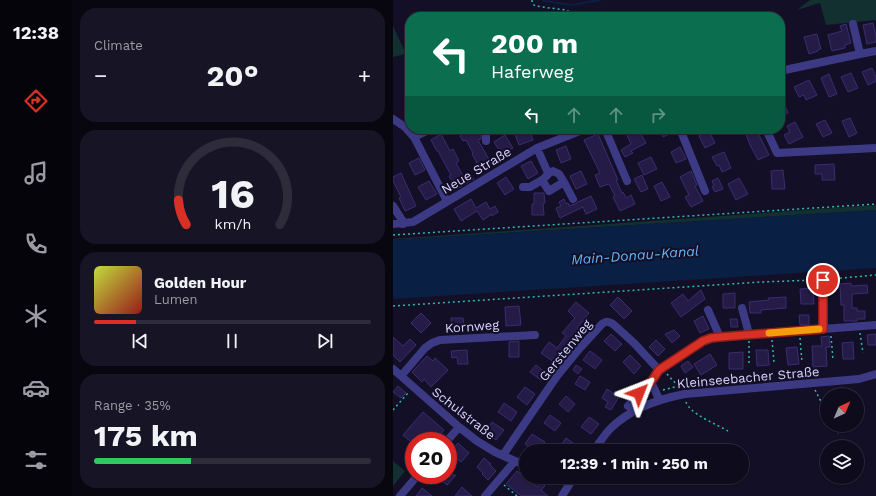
<!DOCTYPE html>
<meta charset="utf-8">
<style>
:root{--surface:#0e0b1c;--page:#171425;--text:#f1f3f6;--muted:#9b9ba3;--line:#2e2b3b;--accent:#d93025}
body{margin:0;font-family:"Work Sans",sans-serif;background:var(--page);color:var(--text);height:100vh;display:flex;flex-direction:column;font-size:15px;white-space:nowrap}
*{box-sizing:border-box;margin:0}
p{font-size:13px;color:var(--muted)}
.icon{flex:none;width:22px;height:22px;fill:none;stroke:currentColor;stroke-width:2;stroke-linecap:round;stroke-linejoin:round}
.map{position:relative;flex:1;overflow:hidden}
.side{display:flex;flex-direction:column;gap:8px;padding:8px;background:#08060f;width:321px}
.side>*{flex:none}
.hud{position:absolute;left:12px;top:12px;width:380px;height:122px;border-radius:16px;box-shadow:0 1px 3px #0004,0 0 0 1px var(--line);background:#0b6e4f;color:#fff;overflow:hidden}
.needle{width:26px;rotate:44deg}
.controls{position:absolute;left:427px;top:388px;display:grid;gap:8px}
.controls a{display:grid;place-items:center;width:44px;height:44px;border-radius:50%;background:var(--surface);box-shadow:0 1px 3px #0004,0 0 0 1px var(--line);font-size:20px}
.speed{position:absolute;left:12px;top:432px;display:flex;gap:8px;font-size:20px;font-weight:700;text-align:center}
.speed>*{display:grid;place-content:center;width:52px;height:52px;border-radius:50%;background:var(--surface);box-shadow:0 1px 3px #0004,0 0 0 1px var(--line);line-height:1}
.speed .limit{border:6px solid #d22;background:#fff;color:#111}
.pin{position:absolute;display:grid;place-items:center;width:34px;height:34px;color:#fff;margin:-17px;border:2px solid #fff;border-radius:50%;box-shadow:0 1px 4px #0007}
.me{position:absolute;width:44px;margin:-22px;rotate:45deg;stroke-linejoin:round;filter:drop-shadow(0 0 3px #0008)}
.turn{display:flex;align-items:center;gap:14px;height:84px;padding:0 20px;font-size:18px}
.turn .icon{width:52px;height:52px;stroke-width:2.5}
.turn b{display:block;font-size:28px;line-height:34px}
.lanes{display:flex;align-items:center;height:38px;padding:0 20px;background:#0003;justify-content:center;gap:20px;direction:ltr}
.lanes .off{opacity:.35}
.big{font-size:30px;font-weight:700;line-height:1.1}
.side .widget{flex:1;display:flex;flex-direction:column;justify-content:center;gap:6px;min-width:0;padding:0 14px;border-radius:16px;background:var(--page)}
.side .dial{align-items:center;gap:0}
.dial svg{height:104px;overflow:visible;fill:none;stroke:var(--line);stroke-width:7;stroke-linecap:round;text-anchor:middle}
.dial text{fill:var(--text);stroke:none}
.song{display:flex;align-items:center;gap:12px}
.cover{width:48px;height:48px;border-radius:6px;background:linear-gradient(135deg,hsl(70 70% 55%),hsl(0 70% 35%))}
.played{height:4px;border-radius:2px;background:linear-gradient(90deg,var(--accent) 15%,var(--line) 15%)}
.keys{display:flex;justify-content:space-around;direction:ltr}
.heat{display:flex;justify-content:space-between;align-items:center;font-size:22px;direction:ltr}
.charge{height:6px;border-radius:3px;background:linear-gradient(90deg,#34c759 35%,var(--line) 0)}
.trip{position:absolute;left:126px;top:444px;width:230px;height:40px;border-radius:20px;background:var(--surface);box-shadow:0 1px 3px #0004,0 0 0 1px var(--line);font-weight:700;line-height:40px;text-align:center}
main{display:flex;flex:1;min-height:0}
.dock{display:flex;flex-direction:column;width:72px;justify-content:space-around;align-items:center;background:#06040b;color:var(--muted)}
.dock .icon{width:28px;height:28px}
.dock .current{color:var(--accent)}
.dock b{font-size:18px;color:var(--text)}
.map>svg:first-child{display:block}
.green{fill:#12302f}
.water{fill:#0a1f44}
.lines{fill:none;stroke-linecap:round;stroke-linejoin:round}
.stream{stroke:#0a1f44;stroke-width:2}
.building{fill:#241b47;stroke:#3b2d73}
.path{stroke:#2fb8b0;stroke-width:1.5;stroke-dasharray:2 3;stroke-linecap:butt}
.minor{stroke:#3d3a85;stroke-width:8}
.route-casing{stroke:#8d1f18;stroke-width:10}
.route{stroke:#d93025;stroke-width:7}
.slow{stroke:#f59e0b;stroke-width:7}
.labels{text-anchor:middle;stroke-width:4;stroke-linejoin:round;paint-order:stroke}
.street-label{font-size:13px;fill:#d9d4ff;stroke:#130f26}
.water-label{font-size:14px;font-style:italic;fill:#62b6ff;stroke:#130f26}
</style>
<main>
<nav class="dock">
<b>12:38</b>
<svg class="icon current" aria-label="directions" viewBox="0 0 24 24"><path d="M12 3l9 9-9 9-9-9zM9 14v-3h6M13 9l2 2-2 2"/></svg>
<svg class="icon" aria-label="music" viewBox="0 0 24 24"><path d="M9 18V5l10-2v13"/><circle cx="6" cy="18" r="3"/><circle cx="16" cy="16" r="3"/></svg>
<svg class="icon" aria-label="phone" viewBox="0 0 24 24"><path d="M5 4h4l2 5-3 2q2 4 5 5l2-3 5 2v4C11 20 4 13 5 4z"/></svg>
<svg class="icon" aria-label="climate" viewBox="0 0 24 24"><path d="M12 3v18M4 7l16 10M4 17L20 7"/></svg>
<svg class="icon" aria-label="car" viewBox="0 0 24 24"><path d="M5 17H2v-5l4-1 3-4h7l3 4 3 1v5h-3M9 17h6M6 11h13"/><circle cx="7" cy="17" r="2"/><circle cx="17" cy="17" r="2"/></svg>
<svg class="icon" aria-label="filters" viewBox="0 0 24 24"><path d="M4 7h16M4 17h16"/><circle cx="9" cy="7" r="2"/><circle cx="15" cy="17" r="2"/></svg>
</nav>
<section class="side">
<div class="widget"><p>Climate</p>
<div class="heat"><a>−</a><b class="big">20°</b><a>+</a></div>
</div>
<div class="widget dial"><svg viewBox="0 0 100 80">
<path d="M14 69A42 42 0 1 1 86 69"/>
<path d="M14 69A42 42 0 0 1 8 50" stroke="#d93025"/>
<text x="50" y="56" font-size="32" font-weight="700">16</text>
<text x="50" y="72" font-size="11">km/h</text>
</svg></div>
<div class="widget">
<div class="song"><i class="cover"></i><div><b>Golden Hour</b><p>Lumen</p></div></div>
<div class="played"></div>
<div class="keys"><svg class="icon" aria-label="previous" viewBox="0 0 24 24"><path d="M18 5L8 12l10 7zM5 5v14"/></svg><svg class="icon" aria-label="pause" viewBox="0 0 24 24"><path d="M8 5v14M16 5v14"/></svg><svg class="icon" aria-label="next" viewBox="0 0 24 24"><path d="M6 5l10 7-10 7zM19 5v14"/></svg></div>
</div>
<div class="widget"><p>Range · 35%</p><b class="big">175 km</b><div class="charge"></div></div>
</section>
<div class="map">
<svg width="483" height="496" viewBox="0 0 483 496">
<rect width="100%" height="100%" fill="#130f26"/>
<!-- green -->
<path class="green" d="M417,0H483V20L433,25L427,3L404,10Z
M0,26L13,54L0,57Z
M483,205V210L0,240V239Z
M0,461L12,471L0,486Z"/>
<!-- water -->
<path class="water" d="M483,210V268L0,299V240Z"/>
<g class="lines">
<!-- stream -->
<path class="stream" d="M150,0L152,1L179,5L207,0"/>
</g>
<!-- building -->
<path class="building" d="M480,23L483,36V42L474,44L470,25Z
M453,24L458,43L452,45V48L439,51L435,35L449,31L447,26Z
M424,34L428,49L425,50V51L416,54L411,37Z
M479,68L483,77V81L475,85L469,72Z
M458,73L465,88L455,92L448,77Z
M436,74L444,94L436,97L428,78Z
M416,80L424,95L413,100L411,95L406,97L401,87Z
M387,94L395,113L387,116Z
M457,118L464,133L456,137L449,121Z
M432,120L439,133L430,137L423,124Z
M402,122L410,137L396,144L391,135L397,132L394,126Z
M67,129H80L81,132L85,130L88,135V139L85,140L98,163L87,169L79,154L80,153L73,140L70,141L67,136L70,134Z
M120,129H127V131L133,129H136L140,140L126,145Z
M241,129H245L253,143L238,151L240,153L232,157L228,150L238,144L233,133Z
M266,129H282V131L270,137Z
M351,129H363L376,155L365,160L357,145Z
M316,131L322,143L312,148L306,136Z
M48,134L57,151L60,149L66,161L63,163L71,178L78,174L81,179L64,189L56,176L58,175L45,151H44L38,140Z
M205,134L225,180H223L229,193L230,192L233,198L238,195L242,204L227,211L220,197L222,196L216,184L207,187L202,175L207,173L191,140Z
M112,135L120,148L109,155L101,142Z
M173,146L178,159L168,163L163,150Z
M287,147L293,159L283,163L278,152Z
M331,152L338,168L329,172L326,165L324,166L319,157Z
M258,157L264,169L251,175L245,163Z
M26,158L32,170L22,175L16,163Z
M138,161L145,173L135,179L128,166Z
M441,164L442,180H429V174H422V165Z
M390,170L392,189H379L378,171Z
M188,171L194,184L183,189L177,176Z
M298,171L304,185L302,186L310,201L298,207L292,197L296,195L287,177Z
M8,173L23,206L12,211L6,198L8,197L0,181V177Z
M249,175L255,189L248,192L241,179Z
M113,177L121,189L112,195L104,183Z
M325,178L330,189L322,192L319,187L321,186L319,181Z
M346,178L355,194L343,200L335,184Z
M36,181L44,194L33,200L25,187Z
M269,182L277,197L268,201L261,186Z
M141,193H151V194L152,203H150L151,215H139V204H141Z
M198,196L204,209L193,214L190,207L167,218L163,208L168,206L166,202L171,199L173,204L175,203L176,206L182,204L185,202Z
M78,199L83,208L93,202L97,209L102,206L105,212L99,216V214L90,220L84,211L68,221L61,209Z
M458,283V286L474,285L475,293L459,294V308H464V311H472V319H464V321H451V305H448L447,284Z
M420,288L421,304H408L407,289Z
M308,290L312,299L288,317L278,303L290,294L295,301Z
M342,293V308H330V294Z
M225,297L239,311L231,319L217,305Z
M393,297V308L368,310V313H357L356,302L376,300L375,298Z
M183,302L196,313L184,328L188,331L171,353L170,352L162,363L148,353L156,342L164,348L173,336L169,333L182,318L175,311Z
M126,306L128,325L113,326L112,307Z
M28,313L38,323L28,333L18,323Z
M406,315H416V325H407Z
M310,316L316,329L307,333L301,321Z
M58,318H70L71,329L59,330Z
M337,319H344L345,327H338Z
M281,330L287,336L279,343L272,334Z
M218,334L229,344L222,351L211,341Z
M483,334V345H475L474,335Z
M436,336L437,347H433L434,366L420,367L419,346H429L428,337Z
M0,337L10,346L17,339L23,345L7,362L0,355Z
M263,340L272,349L265,356L256,347Z
M126,341V357H116V342Z
M460,342L461,359H450L449,343Z
M404,347L406,364L395,365L393,348Z
M74,350L75,364H65L64,357L59,358L58,351Z
M363,350H375L376,365L364,366Z
M197,351L209,360L202,369L190,360Z
M350,352V369H336V353Z
M317,354L324,365L308,375L301,364Z
M237,355L248,366L241,374L230,362Z
M34,356L40,361L42,358L55,370L38,387L31,379L29,382L19,372Z
M295,361L300,367L292,373L288,366Z
M143,365L154,374L149,381L137,372Z
M183,365L189,369L185,374L180,370Z
M187,376L197,382L192,390L182,384Z
M5,386L13,393L8,398L0,392Z
M132,387L142,394L134,405L124,397Z
M214,389L226,397L218,410L212,407L215,402L209,398Z
M173,396L182,404L175,412L166,404Z
M111,403L124,412L118,421L105,412Z
M30,412L51,430L41,441H17L10,435Z
M157,415L168,423L162,431L151,423Z
M196,417L206,424L198,434L188,427Z
M99,422L111,430L103,440L92,432Z
M139,434L152,442L146,451H142L132,444Z
M173,438L183,445L179,451H173L167,447Z
M65,443L76,453L68,462L57,452Z
M91,458L98,464L97,465L103,471L95,480L89,474L90,473L84,467Z
M124,471L144,487L148,482L152,486L148,490L155,496H128L113,484Z
M42,475H63L54,485Z
M69,487L79,496H62Z
M29,488L39,496H23Z"/>
<g class="lines">
<!-- path -->
<path class="path" d="M139,0V3L142,6L173,10L187,17
M0,235L483,204
M437,279L483,275
M0,306L368,282L423,280
M467,333L470,353
M438,336L440,360
M407,338L409,362
M379,340L381,362
M356,341V366
M274,374L285,386
M270,390L286,386L362,380
M422,390L434,413
M293,402C297,414 323,424 335,431
M0,410L15,393
M440,425L445,434
M111,485L124,496"/>
<!-- minor -->
<path class="minor" d="M460,24L467,54
M387,71L467,54L483,51
M0,119L12,127L21,137L54,201
M90,129L93,133V141
M212,129L234,181
M287,129L312,191
M373,129L384,153L483,148
M21,137L38,129
M144,148L155,173
M160,171L166,174L171,182L156,191L149,180C154,177 154,173 160,171Z
M171,182L180,199
M130,187H137L149,180
M0,206L9,220L10,224
M0,224L20,222L144,148L192,129
M349,308L356,334
M315,310L327,337
M430,329L483,325
M0,369L66,427L84,441L102,452L122,461L133,464
M8,376L32,348L39,343L47,340L142,335
M266,399L258,382L266,370L310,341L318,338L327,337L430,329V280
M235,406L254,385L258,382
M54,441L66,427
M200,451C206,444 211,435 217,429C237,409 265,399 292,394L466,379L483,374
M110,455L164,376L187,348L209,324C213,321 215,321 220,324L241,343L266,370
M7,496L25,475
M92,496L122,461
M169,496L181,477"/>
</g>
<g class="lines">
<defs>
<path id="route" d="M246,393L254,384L258,382L266,370L310,341L318,338L327,337L430,329V280"/>
</defs>
<!-- route casing -->
<use href="#route" class="route-casing"/>
<!-- route -->
<use href="#route" class="route"/>
<!-- slow -->
<path class="slow" d="M376,333L426,329"/>
</g>
<g class="labels">
<!-- street labels -->
<g class="street-label">
<text transform="translate(83 170) rotate(-31)" y="5">Neue Straße</text>
<text transform="translate(79 326) rotate(-4)" y="5">Kornweg</text>
<text transform="translate(172 350) rotate(-51)" y="5">Gerstenweg</text>
<text transform="translate(355 377) rotate(-5)" y="5">Kleinseebacher Straße</text>
<text transform="translate(71 413) rotate(38)" y="5">Schulstraße</text>
</g>
<!-- water labels -->
<g class="water-label">
<text transform="translate(242 255) rotate(-4)" y="5">Main-Donau-Kanal</text>
</g>
</g>
</svg>
<div class="controls">
<a><svg class="needle" viewBox="-14 -14 28 28"><path d="M0-13l5 13h-10z" fill="#e53935"/><path d="M0 13l5-13h-10z" fill="#9b9ba3"/></svg></a>
<a><svg class="icon" aria-label="layers" viewBox="0 0 24 24"><path d="M12 4l9 5-9 5-9-5zM3 14l9 5 9-5"/></svg></a>
</div>
<div class="speed"><div class="limit">20</div></div>
<div class="pin" style="left:430px;top:280px;background:#d93025"><svg class="icon" aria-label="arrive" viewBox="0 0 24 24"><path d="M6 21V4h12l-3 4 3 4H6"/></svg></div>
<svg class="me" style="left:246px;top:393px" viewBox="-20 -20 40 40"><path d="M0-17L14 15 0 8-14 15z" fill="#d93025" stroke="#fff" stroke-width="4"/></svg>
<div class="trip">12:39 · 1 min · 250 m</div>
<div class="hud">
<div class="turn"><svg class="icon" aria-label="left" viewBox="0 0 24 24"><path d="M17 20v-9H6M10 6l-5 5 5 5"/></svg><div><b>200 m</b>Haferweg</div></div>
<div class="lanes"><svg class="icon" aria-label="left" viewBox="0 0 24 24"><path d="M17 20v-9H6M10 6l-5 5 5 5"/></svg><svg class="icon off" aria-label="ahead" viewBox="0 0 24 24"><path d="M12 20V5M6 11l6-6 6 6"/></svg><svg class="icon off" aria-label="ahead" viewBox="0 0 24 24"><path d="M12 20V5M6 11l6-6 6 6"/></svg><svg class="icon off" aria-label="right" viewBox="0 0 24 24"><path d="M7 20v-9h11M14 6l5 5-5 5"/></svg></div>
</div>
</div>
</main>
